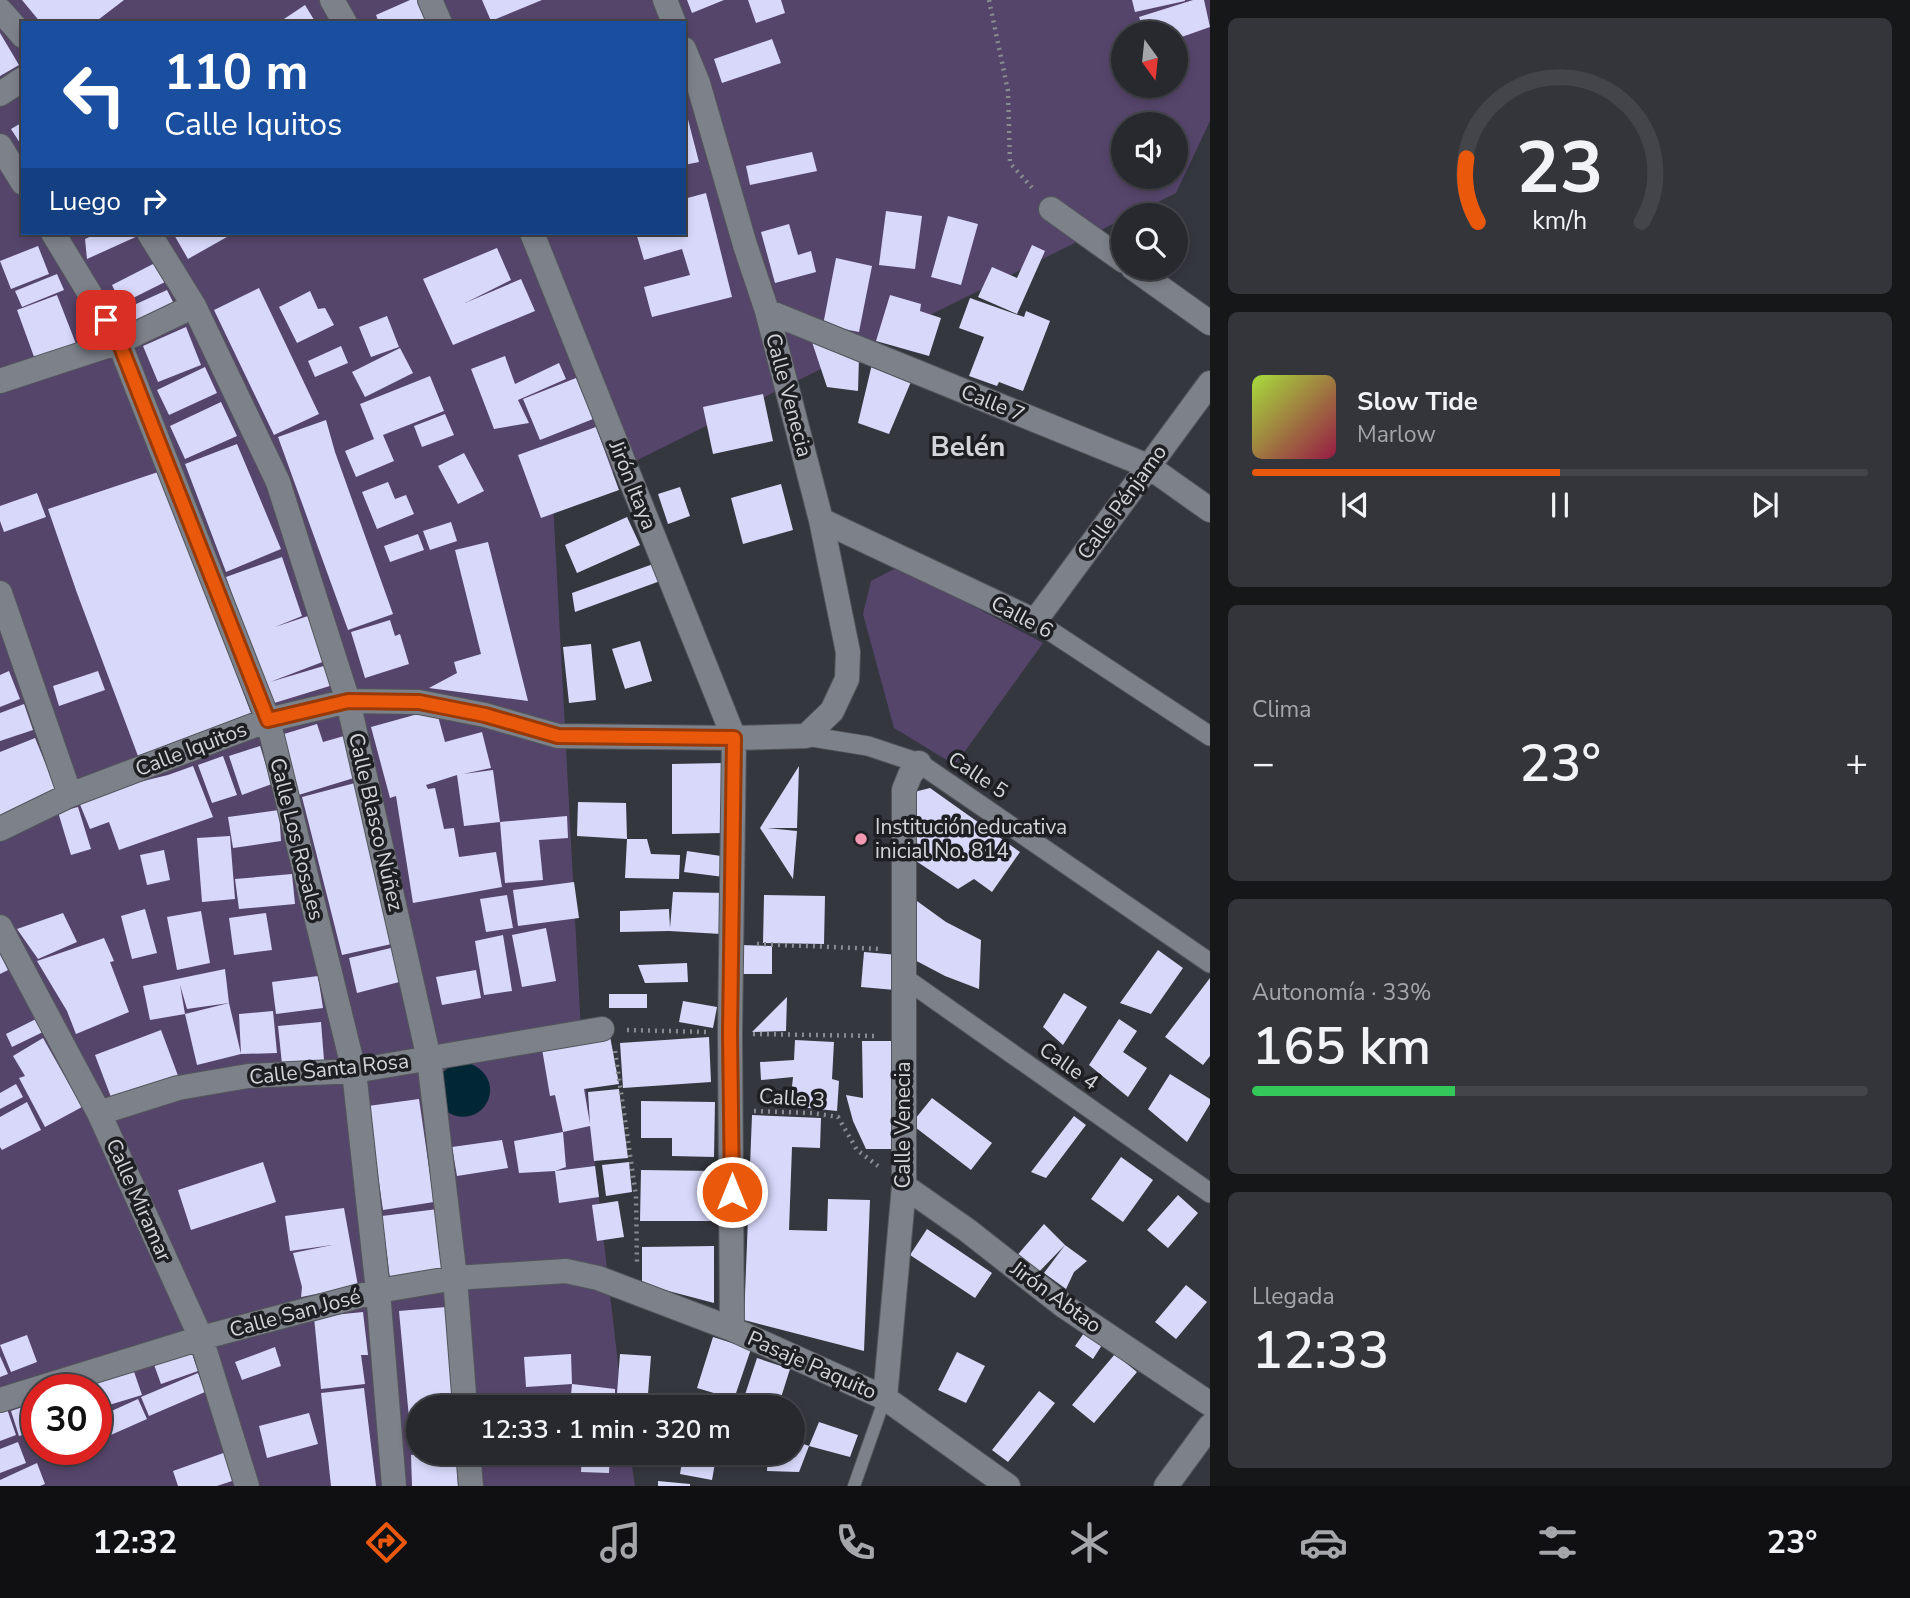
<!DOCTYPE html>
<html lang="es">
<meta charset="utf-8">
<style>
:root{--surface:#27292e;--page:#33353a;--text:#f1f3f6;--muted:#a4a6aa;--line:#43454a;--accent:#ea580c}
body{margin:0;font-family:"Nunito Sans",sans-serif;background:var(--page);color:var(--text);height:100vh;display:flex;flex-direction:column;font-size:26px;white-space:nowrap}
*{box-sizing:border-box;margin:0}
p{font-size:23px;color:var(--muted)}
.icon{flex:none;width:38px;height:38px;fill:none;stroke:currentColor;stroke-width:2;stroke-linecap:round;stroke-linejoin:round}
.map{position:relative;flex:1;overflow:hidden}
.details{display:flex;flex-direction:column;gap:18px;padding:18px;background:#151719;width:700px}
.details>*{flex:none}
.hud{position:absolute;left:21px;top:21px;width:665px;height:214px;border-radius:0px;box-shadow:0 4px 10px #0003,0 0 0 2px var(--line);background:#1a4fa0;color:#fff;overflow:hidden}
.needle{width:46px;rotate:165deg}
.controls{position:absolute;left:1111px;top:21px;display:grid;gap:14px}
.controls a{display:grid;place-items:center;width:77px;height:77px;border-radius:50%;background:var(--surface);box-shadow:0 4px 10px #0003,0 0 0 2px var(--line);font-size:35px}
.speed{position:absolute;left:21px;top:1374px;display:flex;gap:14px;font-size:35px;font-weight:700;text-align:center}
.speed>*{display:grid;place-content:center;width:91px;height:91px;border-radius:50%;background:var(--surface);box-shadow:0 4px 10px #0003,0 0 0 2px var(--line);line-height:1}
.speed .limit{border:10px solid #d22;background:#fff;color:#111}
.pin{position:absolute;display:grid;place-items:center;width:60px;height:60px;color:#fff;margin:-30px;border-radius:14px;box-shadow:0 4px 10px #0006}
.me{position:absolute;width:77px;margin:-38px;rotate:0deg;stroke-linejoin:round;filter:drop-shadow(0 0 5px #0008)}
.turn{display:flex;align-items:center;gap:24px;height:147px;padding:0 28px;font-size:32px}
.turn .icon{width:91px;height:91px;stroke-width:2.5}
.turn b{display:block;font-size:49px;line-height:60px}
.then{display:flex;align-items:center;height:66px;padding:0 28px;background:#0003;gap:14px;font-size:26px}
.big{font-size:52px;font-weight:600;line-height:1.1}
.details .widget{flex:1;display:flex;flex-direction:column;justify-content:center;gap:10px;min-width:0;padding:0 24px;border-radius:10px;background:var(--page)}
.details .dial{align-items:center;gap:0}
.dial svg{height:182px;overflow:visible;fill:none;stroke:var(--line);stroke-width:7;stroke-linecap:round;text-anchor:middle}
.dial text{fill:var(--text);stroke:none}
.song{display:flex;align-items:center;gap:21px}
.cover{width:84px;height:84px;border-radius:10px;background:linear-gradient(135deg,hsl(80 70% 55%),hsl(340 70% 35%))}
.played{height:7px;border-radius:4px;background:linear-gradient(90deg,var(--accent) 50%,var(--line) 50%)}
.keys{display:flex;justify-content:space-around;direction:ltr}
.heat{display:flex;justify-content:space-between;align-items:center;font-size:38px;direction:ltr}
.charge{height:10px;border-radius:5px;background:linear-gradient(90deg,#34c759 33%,var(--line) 0)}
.trip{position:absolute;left:406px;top:1395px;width:399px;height:70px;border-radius:35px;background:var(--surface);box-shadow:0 4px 10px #0003,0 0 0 2px var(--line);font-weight:600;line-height:70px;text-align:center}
.tabs{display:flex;height:112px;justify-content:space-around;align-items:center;background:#101012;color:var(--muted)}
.tabs .icon{width:49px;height:49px}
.tabs .on{color:var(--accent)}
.tabs b{font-size:32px;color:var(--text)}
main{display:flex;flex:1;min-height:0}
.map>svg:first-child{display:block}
.green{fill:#56456b;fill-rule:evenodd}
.water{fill:#012734}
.building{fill:#d8d8fb}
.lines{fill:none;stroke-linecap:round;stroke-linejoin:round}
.service-casing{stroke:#52565b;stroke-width:14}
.pedestrian-casing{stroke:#52565b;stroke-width:21}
.minor-casing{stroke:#52565b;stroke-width:26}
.path{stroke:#898c91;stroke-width:4.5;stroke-dasharray:2 5;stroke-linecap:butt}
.service{stroke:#7d8189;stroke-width:12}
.pedestrian{stroke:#7d8189;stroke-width:19}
.minor{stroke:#7d8189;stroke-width:24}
.route-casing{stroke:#983908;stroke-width:18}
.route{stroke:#ea580c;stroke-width:12}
.poi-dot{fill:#f19ab1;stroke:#1d1f22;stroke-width:2.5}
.labels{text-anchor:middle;stroke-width:7;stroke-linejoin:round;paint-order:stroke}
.street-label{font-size:21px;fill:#d2d5d9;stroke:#1d1f22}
.poi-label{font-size:21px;fill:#d2d5d9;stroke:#1d1f22;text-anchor:start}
.district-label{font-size:28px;font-weight:bold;fill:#d2d5d9;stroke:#1d1f22}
</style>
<main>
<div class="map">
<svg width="1210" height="1486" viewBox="0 0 1210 1486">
<rect width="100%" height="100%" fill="#34373e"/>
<!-- green -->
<path class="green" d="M0,0H1210V121L1176,193L1132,215H1124L1123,219L553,502L582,1051L623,1407H418V1452L630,1453L635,1486H0ZM23,23H684V233H23ZM1124,33H1176V86H1124ZM1124,124H1176V177H1124ZM37,1390H96V1449H37Z
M894,569L918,577L1043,643L955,765L894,728L863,614L871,581Z"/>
<!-- water -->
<path class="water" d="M469,1063C512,1080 482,1136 444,1110L438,1077L451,1065Z"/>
<!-- building -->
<path class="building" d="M22,0H124L94,23H41Z
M410,0H419L429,23H379L376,15Z
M482,0H542L491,21Z
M687,0H724L692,13Z
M748,0H781L785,13L756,23Z
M1132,0H1185V1L1135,12Z
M1193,0H1204L1210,27L1176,39V33H1145L1139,17Z
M305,5L316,23H278Z
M0,33L19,65L0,76Z
M772,39L781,63L722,83L714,59Z
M684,104L699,162L684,165Z
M23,122V141L20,143L11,129Z
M812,152L817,171L750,185L746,166Z
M706,193L732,297L652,317L644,287L690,275L682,249L644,260L636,233H684V199Z
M886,211L922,216L915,269L879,265Z
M948,216L978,224L961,285L931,277Z
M789,224L798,255L811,251L816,272L775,283L761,232Z
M98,233H139L140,235L87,259L85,239Z
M173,233H234L188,259Z
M1032,245L1045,251L1017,314L978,297L992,267L1017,278Z
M38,246L49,274L11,289L0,261Z
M497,248L511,280L465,303L521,279L535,311L453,345L423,279Z
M836,258L872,266L859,332L823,325Z
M155,263L165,282L121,304L112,285Z
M57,274L64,290L22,307L15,291Z
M259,288L319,414L274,435L214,310Z
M167,290L177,310L134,329L125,309Z
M310,291L318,309L325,308L334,325L297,343L279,307Z
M57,295L78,349L37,365L17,310Z
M890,295L921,304L920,311L941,318L929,356L876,341Z
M970,298L1024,317L1026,311L1050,321L1023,391L999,382L997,386L969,376L984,337L959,328Z
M387,316L399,347L371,357L359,327Z
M186,327L201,365L158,382L143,346Z
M811,339L859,357L858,391L827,387Z
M341,346L348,363L315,377L308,361Z
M400,348L413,373L365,397L352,372Z
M505,356L515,384L559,363L566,379L518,400L529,423L494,429L471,369Z
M872,364L913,377L889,434L858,423Z
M205,367L217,393L169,415L157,390Z
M430,376L444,411L383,435L394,461L356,477L345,451L374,439L360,404Z
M576,378L593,419L540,440L523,399Z
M763,394L773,441L713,454L703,407Z
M221,402L237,436L185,459L170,426Z
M445,414L454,435L422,447L414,426Z
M326,420L335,452L393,614L348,630L278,437Z
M596,427L619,490L541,518L518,455Z
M237,444L281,549L226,572L185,464Z
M464,453L484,491L458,504L438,466Z
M161,471L251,713L138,756L77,593L48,509Z
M388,482L395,499L406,495L414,514L377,529L362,492Z
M781,484L793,530L743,544L731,498Z
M680,487L690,516L668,524L658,494Z
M37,493L46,517L4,532L0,521V506Z
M627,517L640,545L577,573L565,545Z
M451,522L457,541L430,550L423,531Z
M418,534L424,550L390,562L384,546Z
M488,542L528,701L429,688L457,673L454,662L481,654L455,550Z
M282,557L302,616L275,627L308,616L325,661L270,682L327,665L333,685L271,704L226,577Z
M656,563L663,580L575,612L572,593Z
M390,620L395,636L400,634L409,664L365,678L351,632Z
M640,641L652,681L625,689L612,649Z
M591,644L596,700L569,703L563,647Z
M9,671L20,699L0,707V675Z
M98,671L105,690L59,706L53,686Z
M24,704L33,730L0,741V713Z
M436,709L445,742L482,732L491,768L463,774L493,770L500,822L567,816L568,838L539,840L543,880L505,883L500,822L464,826L457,775L426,785L428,789L435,788L444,829L454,828L459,857L496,852L502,887L413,903L396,796L390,798L371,727Z
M317,724L323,742L344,736L357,777L292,797L274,737Z
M35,738L58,794L0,817V752Z
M260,746L272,784L242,795L229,756Z
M223,756L237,795L212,803L198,765Z
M723,763V833L672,834V764Z
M193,766L213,817L119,850L109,822L90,829L79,802L127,785L168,775Z
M799,766L797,828H767L797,831L793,879L760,828Z
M355,783L396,943L342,955L302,797Z
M930,788L1020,852L992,892L974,879L958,889L907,855L906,794Z
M578,802L626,803L627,839L577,836Z
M78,807L91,849L71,855L58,812Z
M279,810L281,841L233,848L228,817Z
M230,836L235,899L202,902L197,838Z
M627,839H647L651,854L680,855L679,879L625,878Z
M164,850L170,880L147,885L140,855Z
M687,851L721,856L724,877L684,872Z
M292,874L295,904L239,909L235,879Z
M574,882L579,918L518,926L513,890Z
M673,892L726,893L721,934L669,931L620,932V911L669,909L670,928Z
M507,895L513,928L486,932L480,899Z
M764,895L825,896L824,944L763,943Z
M910,896L946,922L981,940L979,989L945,976L909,957Z
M145,909L157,953L132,959L121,916Z
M201,911L210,963L177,970L167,917Z
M63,913L77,942L38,959L17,929Z
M266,913L272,950L234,955L229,918Z
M546,928L556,981L522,987L512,935Z
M503,935L512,991L484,995L475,941Z
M104,938L114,961L110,962L129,1012L76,1034L67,1011L37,961Z
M741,945L772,946V974H741Z
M395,947L403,981L357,993L349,958Z
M1158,950L1183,968L1151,1014L1120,1003Z
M864,952L898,955L895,990L861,987Z
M0,953L8,970L0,974Z
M687,963L688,982L645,983L638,965Z
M225,969L229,1003L187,1009L180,985L185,1014L229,1003L241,1054L239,1014L273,1011L277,1053L241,1054L197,1065L185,1014L150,1020L143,986Z
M476,970L481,998L442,1005L436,977Z
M318,976L323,1008L276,1014L272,982Z
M1210,978V1056L1203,1065L1165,1037Z
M1064,993L1087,1007L1063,1045L1043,1027Z
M609,994H647V1008H609Z
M787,997L786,1031L752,1032Z
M683,1001L717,1007L713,1028L679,1022Z
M36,1019L43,1032L12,1047L6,1034Z
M1119,1019L1137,1031L1123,1052L1147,1068L1128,1097L1089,1065Z
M321,1022L324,1060L282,1064L278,1026Z
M161,1030L180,1081L114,1105L95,1055Z
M609,1031L619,1084L584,1089L590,1124L588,1092L619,1089L628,1158L594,1161L590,1126L563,1132L555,1095L550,1096L541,1043Z
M709,1037L711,1082L623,1088L620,1043Z
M43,1038L82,1107L45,1127L19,1078L25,1076L13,1056Z
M795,1040L834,1042L832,1079L839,1081L837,1111L790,1106L793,1077L761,1080L760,1062L794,1060Z
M862,1041H894L900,1149H866L853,1121L846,1095L863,1098Z
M1170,1074L1210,1099V1104L1187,1142L1148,1109Z
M16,1084L23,1097L0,1109V1093Z
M932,1098L992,1143L971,1170L911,1124Z
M419,1099L434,1202L383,1210L368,1106Z
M641,1101L715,1102L714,1157L672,1156V1138H641Z
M27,1102L41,1130L2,1150L0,1147V1117Z
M752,1115L821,1118L820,1148L792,1147L789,1230L827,1231L828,1199L870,1200L864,1351L744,1320Z
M1074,1116L1086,1125L1046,1178L1031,1172Z
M563,1132L566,1167L555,1171L519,1173L514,1141Z
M502,1140L508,1168L457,1176L452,1147Z
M1121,1157L1153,1180L1123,1222L1091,1199Z
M263,1162L276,1202L191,1230L178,1190Z
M629,1162L632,1192L606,1196L602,1165Z
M595,1166L599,1197L559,1203L555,1171Z
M641,1170L716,1171L715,1221H640Z
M1178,1195L1198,1213L1168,1248L1147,1230Z
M618,1201L624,1237L597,1241L592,1205Z
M344,1208L358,1286L301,1297L302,1287L293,1253L332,1245L290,1251L285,1216Z
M438,1209L446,1272L390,1279L382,1216Z
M1044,1224L1065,1245L1087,1261L1074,1272L1066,1289L1044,1273L1065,1245L1035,1276L1014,1259Z
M927,1229L992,1273L975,1298L910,1255Z
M714,1246V1303L642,1284V1247Z
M1186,1285L1207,1302L1176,1339L1155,1322Z
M446,1307L454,1407H418V1449L412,1450L399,1311Z
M363,1312L368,1355H361L365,1384L321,1389L314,1317Z
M1084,1333L1102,1345L1093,1359L1075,1346Z
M27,1335L37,1362L11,1372L0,1345Z
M713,1337L751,1349L734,1399L697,1388Z
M189,1345L198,1371L161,1384L152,1359Z
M275,1347L281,1366L242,1380L235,1362Z
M957,1352L985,1366L966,1403L938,1390Z
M571,1354L572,1384L526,1387L524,1357Z
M620,1354L651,1356L647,1407H616Z
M1115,1354L1137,1372L1094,1423L1072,1405Z
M0,1356L8,1374L0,1377Z
M757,1358L790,1369L778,1407H741Z
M130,1360L142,1395L96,1409V1390H84L80,1376Z
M198,1373L205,1392L149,1416L141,1397Z
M572,1384L615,1389V1407H570Z
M364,1388L376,1486H331L321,1393Z
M1039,1391L1055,1403L1008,1462L992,1450Z
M138,1399L147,1419L104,1438L96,1418Z
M37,1402V1431L19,1436L11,1411Z
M7,1409L16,1435L0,1441V1412Z
M309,1413L318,1444L267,1458L259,1426Z
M819,1422L858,1435L850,1457L809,1446Z
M793,1440L809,1446L799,1472L767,1471L768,1452H793Z
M18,1442L26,1463L0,1473V1449Z
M229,1451L238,1479L217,1486H178L173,1471Z
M538,1452H572L573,1464L567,1462L539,1464Z
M582,1452H610L609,1473L581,1472Z
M655,1452H682V1462L684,1452H717L712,1480L680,1474L682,1462L655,1461Z
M456,1453L458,1486H412L411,1455Z
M37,1463L45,1484L40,1486H0V1480Z
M658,1481L690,1484V1486H658Z"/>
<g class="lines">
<defs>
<path id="service" d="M854,1486L885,1398"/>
<path id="pedestrian" d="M1035,621L1210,736
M806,736L868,746L919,763L1210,963
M903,977L1210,1193"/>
<path id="minor" d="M332,0L345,23
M430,0L440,23
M665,0L674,23
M0,10L23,36
M0,94L23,79
M0,146L23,183
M1051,209L1124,261
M53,233L119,342L268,720L354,1071L378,1291L394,1486
M149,233L194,306L278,482L348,701L429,1059L455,1278L465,1407
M532,233L734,738L730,1033L732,1329
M1133,268L1210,323
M767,311L1148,466L1210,510
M0,381L119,342L194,306
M821,520L1035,621L1210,383
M0,593L70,795
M0,829L70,795L268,720L348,701L419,702L485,715L558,736L734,738L806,736L832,711L847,679L848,652L821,520L767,311L745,245L698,83L684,49
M0,927L99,1113L201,1338L247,1486
M99,1113L178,1088L248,1076L354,1071L602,1029
M904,1186L967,1230L1064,1306L1210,1404
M885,1398L904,1186V790L910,775L919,763
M0,1400L201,1338L378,1291L455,1278L566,1271L598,1278L732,1329L885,1398L1008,1486
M468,1452L471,1486
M1166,1486L1210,1426"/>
</defs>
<!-- service casing -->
<use href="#service" class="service-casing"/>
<!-- pedestrian casing -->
<use href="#pedestrian" class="pedestrian-casing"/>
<!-- minor casing -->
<use href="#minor" class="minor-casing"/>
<!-- path -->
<path class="path" d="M989,0L1008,91L1010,163L1035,191
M757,944L881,949
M627,1030L706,1032
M753,1034L877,1036
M615,1051L636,1196L637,1265
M754,1111L812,1113L838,1117L857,1150L878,1166"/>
<!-- service -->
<use href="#service" class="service"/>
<!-- pedestrian -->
<use href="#pedestrian" class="pedestrian"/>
<!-- minor -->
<use href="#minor" class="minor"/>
</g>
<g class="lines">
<defs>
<path id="route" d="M106,320L119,342L268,720L348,701L419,702L485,715L558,736L734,738L730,1033L732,1192"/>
</defs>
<!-- route casing -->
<use href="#route" class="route-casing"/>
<!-- route -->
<use href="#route" class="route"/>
</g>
<!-- markers -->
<circle class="poi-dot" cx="861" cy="839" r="7"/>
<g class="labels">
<!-- street labels -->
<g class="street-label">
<text transform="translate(789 395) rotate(75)" y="7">Calle Venecia</text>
<text transform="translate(993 403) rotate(22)" y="7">Calle 7</text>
<text transform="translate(633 485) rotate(68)" y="7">Jirón Itaya</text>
<text transform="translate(1122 502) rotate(-54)" y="7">Calle Pénjamo</text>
<text transform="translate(1022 617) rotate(28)" y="7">Calle 6</text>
<text transform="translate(191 749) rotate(-21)" y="7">Calle Iquitos</text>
<text transform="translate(978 775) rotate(34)" y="7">Calle 5</text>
<text transform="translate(376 822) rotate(77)" y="7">Calle Blasco Núñez</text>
<text transform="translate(297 839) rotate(76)" y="7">Calle Los Rosales</text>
<text transform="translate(1069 1066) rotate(35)" y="7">Calle 4</text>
<text transform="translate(329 1069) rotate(-6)" y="7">Calle Santa Rosa</text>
<text transform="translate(792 1098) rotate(4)" y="7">Calle 3</text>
<text transform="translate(903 1125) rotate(-90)" y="7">Calle Venecia</text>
<text transform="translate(139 1200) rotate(66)" y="7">Calle Miramar</text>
<text transform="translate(1056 1297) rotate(36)" y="7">Jirón Abtao</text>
<text transform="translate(295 1313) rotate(-15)" y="7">Calle San José</text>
<text transform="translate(812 1365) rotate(24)" y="7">Pasaje Paquito</text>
</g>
<!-- poi labels -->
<g class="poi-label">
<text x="875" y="834">Institución educativa<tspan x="875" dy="24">inicial No. 814</tspan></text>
</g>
<!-- district labels -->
<g class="district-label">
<text x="968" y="456">Belén</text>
</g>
</g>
</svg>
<div class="controls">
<a><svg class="needle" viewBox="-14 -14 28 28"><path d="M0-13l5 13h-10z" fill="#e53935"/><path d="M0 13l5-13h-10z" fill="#a4a6aa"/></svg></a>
<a><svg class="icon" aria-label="sound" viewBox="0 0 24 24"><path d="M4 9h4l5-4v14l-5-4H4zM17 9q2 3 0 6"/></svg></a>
<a><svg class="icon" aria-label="search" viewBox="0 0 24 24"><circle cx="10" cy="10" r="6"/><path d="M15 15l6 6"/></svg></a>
</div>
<div class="speed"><div class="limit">30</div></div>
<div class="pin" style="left:106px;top:320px;background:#d93025"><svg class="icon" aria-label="arrive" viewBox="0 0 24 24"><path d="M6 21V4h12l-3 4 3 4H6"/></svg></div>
<svg class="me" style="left:732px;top:1192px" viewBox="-20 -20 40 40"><circle r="17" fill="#ea580c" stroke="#fff" stroke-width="3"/><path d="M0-11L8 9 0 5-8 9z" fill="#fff"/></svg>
<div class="trip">12:33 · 1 min · 320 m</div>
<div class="hud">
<div class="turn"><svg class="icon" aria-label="left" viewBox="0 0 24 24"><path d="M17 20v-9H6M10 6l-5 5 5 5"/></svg><div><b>110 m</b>Calle Iquitos</div></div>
<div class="then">Luego<svg class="icon" aria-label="right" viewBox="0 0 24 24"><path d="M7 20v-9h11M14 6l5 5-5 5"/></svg></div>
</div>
</div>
<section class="details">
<div class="widget dial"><svg viewBox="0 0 100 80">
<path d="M14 69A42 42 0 1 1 86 69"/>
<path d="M14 69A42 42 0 0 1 9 41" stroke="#ea580c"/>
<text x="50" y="56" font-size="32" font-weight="700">23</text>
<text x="50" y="72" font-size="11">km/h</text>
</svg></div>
<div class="widget">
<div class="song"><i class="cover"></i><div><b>Slow Tide</b><p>Marlow</p></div></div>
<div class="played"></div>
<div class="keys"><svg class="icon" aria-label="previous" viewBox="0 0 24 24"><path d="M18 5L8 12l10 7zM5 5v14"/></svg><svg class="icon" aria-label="pause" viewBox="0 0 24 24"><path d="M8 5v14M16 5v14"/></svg><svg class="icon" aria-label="next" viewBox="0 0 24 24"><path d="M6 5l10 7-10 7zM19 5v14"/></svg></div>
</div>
<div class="widget"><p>Clima</p>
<div class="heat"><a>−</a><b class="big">23°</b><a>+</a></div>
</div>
<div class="widget"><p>Autonomía · 33%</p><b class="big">165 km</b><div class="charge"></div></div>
<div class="widget"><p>Llegada</p><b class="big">12:33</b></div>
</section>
</main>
<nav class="tabs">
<b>12:32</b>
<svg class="icon on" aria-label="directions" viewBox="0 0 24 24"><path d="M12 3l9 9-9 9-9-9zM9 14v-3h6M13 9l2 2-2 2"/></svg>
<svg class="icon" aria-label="music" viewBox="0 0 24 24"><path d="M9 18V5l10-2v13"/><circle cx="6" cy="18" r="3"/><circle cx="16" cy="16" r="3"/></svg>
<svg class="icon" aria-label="phone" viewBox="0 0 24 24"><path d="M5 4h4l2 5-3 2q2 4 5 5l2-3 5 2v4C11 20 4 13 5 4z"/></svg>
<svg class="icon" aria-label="climate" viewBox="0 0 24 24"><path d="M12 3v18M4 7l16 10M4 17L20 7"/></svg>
<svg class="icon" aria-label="car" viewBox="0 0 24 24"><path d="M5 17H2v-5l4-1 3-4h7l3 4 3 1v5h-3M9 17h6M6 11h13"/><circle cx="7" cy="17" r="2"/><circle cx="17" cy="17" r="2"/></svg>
<svg class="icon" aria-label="filters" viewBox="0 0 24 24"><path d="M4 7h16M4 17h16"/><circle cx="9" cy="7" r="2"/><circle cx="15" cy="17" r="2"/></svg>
<b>23°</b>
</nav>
